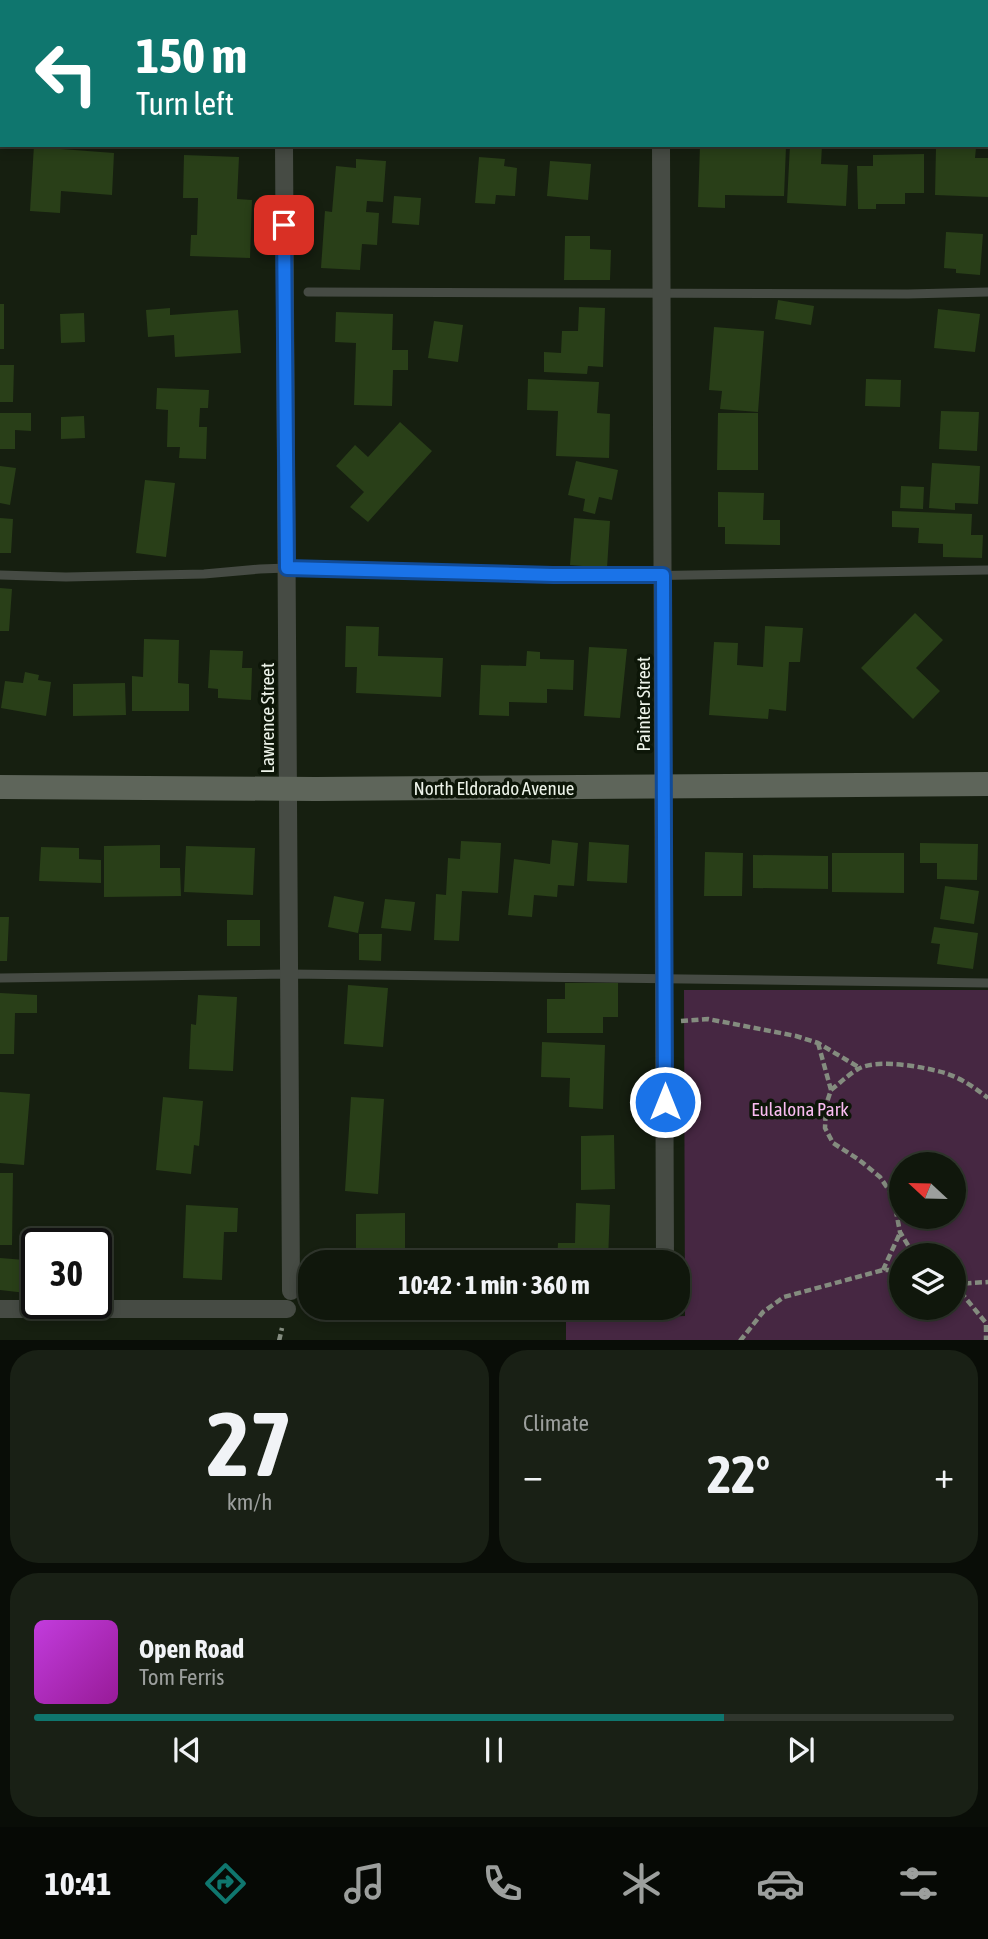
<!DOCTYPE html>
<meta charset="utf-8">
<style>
:root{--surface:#10170c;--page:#192015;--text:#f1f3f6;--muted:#9c9f9d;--line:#30362d;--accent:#0f766e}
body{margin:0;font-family:"Asap Condensed",sans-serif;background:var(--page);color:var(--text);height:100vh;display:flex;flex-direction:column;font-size:26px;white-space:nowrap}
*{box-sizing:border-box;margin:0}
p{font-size:23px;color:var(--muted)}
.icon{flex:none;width:38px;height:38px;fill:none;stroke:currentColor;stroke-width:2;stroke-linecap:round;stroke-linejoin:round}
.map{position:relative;height:1340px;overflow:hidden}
.details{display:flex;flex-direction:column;gap:10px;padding:10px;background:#090d07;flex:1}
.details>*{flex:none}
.guide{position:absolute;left:0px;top:0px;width:989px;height:147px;box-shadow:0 4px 10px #0003,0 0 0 2px var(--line);background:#0f766e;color:#fff;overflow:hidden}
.needle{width:46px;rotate:292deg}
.buttons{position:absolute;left:889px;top:1152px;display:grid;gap:14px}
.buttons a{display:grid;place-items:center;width:77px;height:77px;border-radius:50%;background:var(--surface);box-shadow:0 4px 10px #0003,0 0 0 2px var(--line);font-size:35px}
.speed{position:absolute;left:21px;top:1228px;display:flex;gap:14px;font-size:35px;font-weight:700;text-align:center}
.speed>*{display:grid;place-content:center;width:91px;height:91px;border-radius:50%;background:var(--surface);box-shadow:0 4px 10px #0003,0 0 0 2px var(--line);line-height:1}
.speed .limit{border:4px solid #111;border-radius:10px;background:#fff;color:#111}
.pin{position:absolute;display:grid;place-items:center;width:60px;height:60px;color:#fff;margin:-30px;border-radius:14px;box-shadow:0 4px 10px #0006}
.me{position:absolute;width:77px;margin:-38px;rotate:0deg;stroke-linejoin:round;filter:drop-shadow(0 0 5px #0008)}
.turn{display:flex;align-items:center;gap:24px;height:147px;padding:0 21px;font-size:32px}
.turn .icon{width:91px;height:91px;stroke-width:2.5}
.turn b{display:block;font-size:49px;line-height:60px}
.big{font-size:52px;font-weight:700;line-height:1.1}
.details .widget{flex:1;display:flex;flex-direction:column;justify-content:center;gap:10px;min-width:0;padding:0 24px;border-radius:28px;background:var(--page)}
.details .dial{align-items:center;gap:0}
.dial b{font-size:91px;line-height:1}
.song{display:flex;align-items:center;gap:21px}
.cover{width:84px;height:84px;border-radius:10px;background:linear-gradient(135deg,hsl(290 70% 55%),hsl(300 70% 35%))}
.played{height:7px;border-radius:4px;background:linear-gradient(90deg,var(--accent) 75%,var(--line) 75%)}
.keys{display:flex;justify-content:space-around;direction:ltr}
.heat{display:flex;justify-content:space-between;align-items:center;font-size:38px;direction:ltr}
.details .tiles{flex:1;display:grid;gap:10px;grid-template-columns:1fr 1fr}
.widget:last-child{grid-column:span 2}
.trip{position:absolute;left:298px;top:1250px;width:392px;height:70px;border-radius:28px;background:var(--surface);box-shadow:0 4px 10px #0003,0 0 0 2px var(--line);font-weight:700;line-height:70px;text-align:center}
.tabs{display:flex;height:112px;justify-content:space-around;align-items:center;background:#060905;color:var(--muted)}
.tabs .icon{width:49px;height:49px}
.tabs .on{color:var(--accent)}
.tabs b{font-size:32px;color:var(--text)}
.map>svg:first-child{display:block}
.green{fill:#462742;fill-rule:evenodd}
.building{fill:#293f18}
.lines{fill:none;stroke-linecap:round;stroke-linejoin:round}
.path{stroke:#848c7f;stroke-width:4.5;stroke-dasharray:7 3.5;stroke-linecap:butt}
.lane{stroke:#464b44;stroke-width:9}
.street{stroke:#464b44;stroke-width:18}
.secondary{stroke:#5e655a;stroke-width:24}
.route-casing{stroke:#114b97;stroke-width:18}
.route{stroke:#1a73e8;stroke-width:12}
.labels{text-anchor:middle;stroke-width:7;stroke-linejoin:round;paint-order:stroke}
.street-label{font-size:19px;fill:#edf3e9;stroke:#0d1608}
.park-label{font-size:19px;fill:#fabcf1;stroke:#0d1608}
</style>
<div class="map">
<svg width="988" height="1341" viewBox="0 0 988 1341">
<rect width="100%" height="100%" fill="#161f10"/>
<!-- green -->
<path class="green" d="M684,990H988V1340H566V1321L685,1316ZM901,1164H954V1216H901ZM901,1255H954V1307H901Z"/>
<!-- building -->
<path class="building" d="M34,145H61V149L114,153L112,195L61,191L60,213L30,211Z
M700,145L786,147L784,196L725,195V208L698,207Z
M790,145H822L821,164L848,165L846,206L787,203Z
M936,147L976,148L975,158H988V197L935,195Z
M924,154V193H905V204H876V209H858L857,166H873V155Z
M184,155L239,157L237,199L252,200L250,258L190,256L191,235H197L198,198H183Z
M479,157L505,159L504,166L517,168L515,196L496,195L495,204L475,203Z
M356,159L386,161L383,202L367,201L366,212L379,213L377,245L362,244L360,270L321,268L325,211L332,212L336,166L356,168Z
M550,161L591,164L588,200L547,196Z
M394,196L421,198L419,225L392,223Z
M946,232L983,234L980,275L956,273V269L944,268Z
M565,236H590V249L611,250L610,280H564Z
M778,300L814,306L811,325L775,319Z
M0,304H4V349H0Z
M579,307L605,308L603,367L588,366L587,374L544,372V352L561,353L562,331H578Z
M170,308V315L238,310L241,353L175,357L174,335L148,337L146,310Z
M938,309L980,314L975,352L934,348Z
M336,312L393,314L392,350H408V370H393L392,406L354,405L356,343L335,342Z
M84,313L85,342L61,343L60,314Z
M434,321L463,325L458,362L428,358Z
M714,327L764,331L758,412L720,409L722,391L709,390Z
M0,365H14L13,402H0Z
M528,379L599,382L597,413L610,414L609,458L556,456L558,411L527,410Z
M866,379L901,380L900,407L865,406Z
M157,388L209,390L208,408H200L199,427H207L206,459L179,458L180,447H167L168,410L156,409Z
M941,411L979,412L977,451L939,449Z
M0,413H31V431L15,430V449H0Z
M718,413H758V470H717Z
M84,416L85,438L61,439V417Z
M400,422L432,451L368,522L350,507L364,492L336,466L355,445L368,457Z
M576,461L618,470L612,500L599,497L595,514L583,511L585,499L568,495Z
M932,463L980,466L978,504L955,503V510L929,508Z
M0,466L16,468L10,505L0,503Z
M145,480L175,483L166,557L136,553Z
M901,486L924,487L923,509L900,508Z
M718,492L764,493L763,520H780V545L725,544V527H718Z
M892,511L972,514L971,535H983L982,558L943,557V544L918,543L919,528L892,527Z
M0,518L13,519L11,553H0Z
M574,518L610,521L607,568L570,565Z
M0,588L12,589L9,631H0Z
M915,613L943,640L916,668L940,691L913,719L861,668Z
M346,626L379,627L378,656L443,658L441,697L356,693L357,667H345Z
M765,626L803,628L800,662H789L786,711L769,709L768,719L709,715L714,642L738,643L737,665L763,667Z
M144,639L179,640L178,683L189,684V711H132V676L143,677Z
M589,647L627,649L620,718L584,716Z
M210,650L243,651L242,668H252L251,700L218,698V689L208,688Z
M527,651L540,652V659L574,660L573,690L547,689V703L509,702V716L479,715L481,665L526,666Z
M25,672L39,675L38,680L51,682L46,716L1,708L5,681L23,683Z
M125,683L126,715L73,716V684Z
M552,840L578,843L574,886L558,885L557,897L534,895L532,917L508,915L514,859L550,864Z
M461,841L501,843L498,893L462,891L459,941L434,940L436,894L446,895L448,858L460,859Z
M589,842L629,845L627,883L587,881Z
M920,843L978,844L977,880L937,879V863H920Z
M160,845V868H180L181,896L104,897V846Z
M186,846L255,848L253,895L184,892Z
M41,847L79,848V859L101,860V883L39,881Z
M705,852L743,853L742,896H704Z
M832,853H904V893L832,892Z
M753,855L828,856V889L753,888Z
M945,886L979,891L974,924L940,919Z
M334,896L364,902L358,933L328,927Z
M385,899L415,902L411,931L381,928Z
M0,917H9L7,961H0Z
M227,920H260V946H227Z
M934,927L978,933L973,969L937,964L940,944L931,943Z
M359,934H382L381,961L359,960Z
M565,983H618V1017H603V1033H547V999H565Z
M348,985L388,988L383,1047L344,1044Z
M0,993L37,995V1013H15L14,1054H0Z
M198,995L237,997L233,1071L189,1069L191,1024L196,1025Z
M542,1042L605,1045L603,1109L569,1107L570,1078L541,1077Z
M0,1092L30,1094L24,1165L0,1163Z
M163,1097L203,1101L199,1146L194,1145L191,1174L156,1170Z
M351,1097L384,1099L378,1194L345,1191Z
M614,1135L615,1189L581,1190V1136Z
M0,1173H13L12,1245H0Z
M576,1203L610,1205L608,1262H557L558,1243H575Z
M186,1205L238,1208L237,1232H224L222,1280L183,1278Z
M405,1213V1262H356V1214Z
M26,1246L37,1247L35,1294L0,1290V1258L25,1260Z"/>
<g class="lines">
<!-- path -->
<path class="path" d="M681,1021L708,1019L796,1036L818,1043L860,1068
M818,1043L831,1090L826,1105L825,1128L833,1143L858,1159L880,1177L893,1196L900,1232L914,1255
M831,1090C840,1083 848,1075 858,1069C877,1058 924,1067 945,1073C961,1078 975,1088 988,1098
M883,1270L900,1233
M954,1284L986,1323V1341
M954,1284L988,1282
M279,1341L282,1328
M740,1341L763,1312L784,1297L883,1270H901"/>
<!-- lane -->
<path class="lane" d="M308,292L908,294L988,292
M0,575L66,577L204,574L260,569L315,567L633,576L988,570
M0,978L289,974L988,983"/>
<!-- street -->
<path class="street" d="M658,0V2
M284,2V0
M987,46H988
M0,51H2
M0,106L2,107
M987,107H988
M284,145L291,1291
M661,145L665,1262
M0,1309H287"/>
<!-- secondary -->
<path class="secondary" d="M0,787L315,789L988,784"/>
</g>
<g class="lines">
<defs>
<path id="route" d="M284,225L287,568L553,575H663L665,1102"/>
</defs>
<!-- route casing -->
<use href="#route" class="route-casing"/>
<!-- route -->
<use href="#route" class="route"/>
</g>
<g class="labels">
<!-- street labels -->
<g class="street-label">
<text transform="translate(643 704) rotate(-90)" y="7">Painter Street</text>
<text transform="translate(267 718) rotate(-90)" y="7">Lawrence Street</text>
<text x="494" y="795">North Eldorado Avenue</text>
</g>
<!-- park labels -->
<g class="park-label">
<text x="800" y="1116">Eulalona Park</text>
</g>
</g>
</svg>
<div class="buttons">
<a><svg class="needle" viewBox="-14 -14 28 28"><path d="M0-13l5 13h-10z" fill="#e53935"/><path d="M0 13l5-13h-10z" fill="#9c9f9d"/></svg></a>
<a><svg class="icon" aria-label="layers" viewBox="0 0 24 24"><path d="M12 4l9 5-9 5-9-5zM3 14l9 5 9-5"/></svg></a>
</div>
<div class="speed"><div class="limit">30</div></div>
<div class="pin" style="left:284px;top:225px;background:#d93025"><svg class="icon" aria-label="arrive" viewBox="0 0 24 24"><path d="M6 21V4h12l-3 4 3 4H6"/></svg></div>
<svg class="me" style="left:665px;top:1102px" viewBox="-20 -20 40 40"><circle r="17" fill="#1a73e8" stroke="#fff" stroke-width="3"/><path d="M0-11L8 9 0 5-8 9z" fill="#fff"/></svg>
<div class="trip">10:42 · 1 min · 360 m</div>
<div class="guide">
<div class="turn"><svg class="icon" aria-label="left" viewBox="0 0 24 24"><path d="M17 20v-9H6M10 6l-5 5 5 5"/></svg><div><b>150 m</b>Turn left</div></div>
</div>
</div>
<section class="details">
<div class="tiles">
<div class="widget dial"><b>27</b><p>km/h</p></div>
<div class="widget"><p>Climate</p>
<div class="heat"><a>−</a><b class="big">22°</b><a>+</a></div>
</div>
<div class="widget">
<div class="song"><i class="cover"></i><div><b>Open Road</b><p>Tom Ferris</p></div></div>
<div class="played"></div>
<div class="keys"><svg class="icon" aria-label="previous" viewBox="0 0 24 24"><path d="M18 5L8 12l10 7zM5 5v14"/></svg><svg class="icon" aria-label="pause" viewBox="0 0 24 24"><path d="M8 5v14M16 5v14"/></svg><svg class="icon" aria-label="next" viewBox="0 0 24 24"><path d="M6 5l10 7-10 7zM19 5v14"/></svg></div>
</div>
</div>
</section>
<nav class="tabs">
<b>10:41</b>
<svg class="icon on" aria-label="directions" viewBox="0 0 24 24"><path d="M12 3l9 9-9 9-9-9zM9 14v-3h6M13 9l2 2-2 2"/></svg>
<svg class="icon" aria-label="music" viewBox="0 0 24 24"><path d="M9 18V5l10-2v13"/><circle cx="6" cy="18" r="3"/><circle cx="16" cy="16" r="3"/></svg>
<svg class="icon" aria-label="phone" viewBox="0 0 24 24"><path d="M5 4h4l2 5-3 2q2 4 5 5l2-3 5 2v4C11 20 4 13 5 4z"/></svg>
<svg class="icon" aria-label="climate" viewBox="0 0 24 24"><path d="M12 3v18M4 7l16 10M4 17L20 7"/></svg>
<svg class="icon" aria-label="car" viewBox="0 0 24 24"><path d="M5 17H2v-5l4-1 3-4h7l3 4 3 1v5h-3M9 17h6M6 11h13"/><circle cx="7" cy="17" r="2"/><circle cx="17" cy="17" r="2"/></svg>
<svg class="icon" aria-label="filters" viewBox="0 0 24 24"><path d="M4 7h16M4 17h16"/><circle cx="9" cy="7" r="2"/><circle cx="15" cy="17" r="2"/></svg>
</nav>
